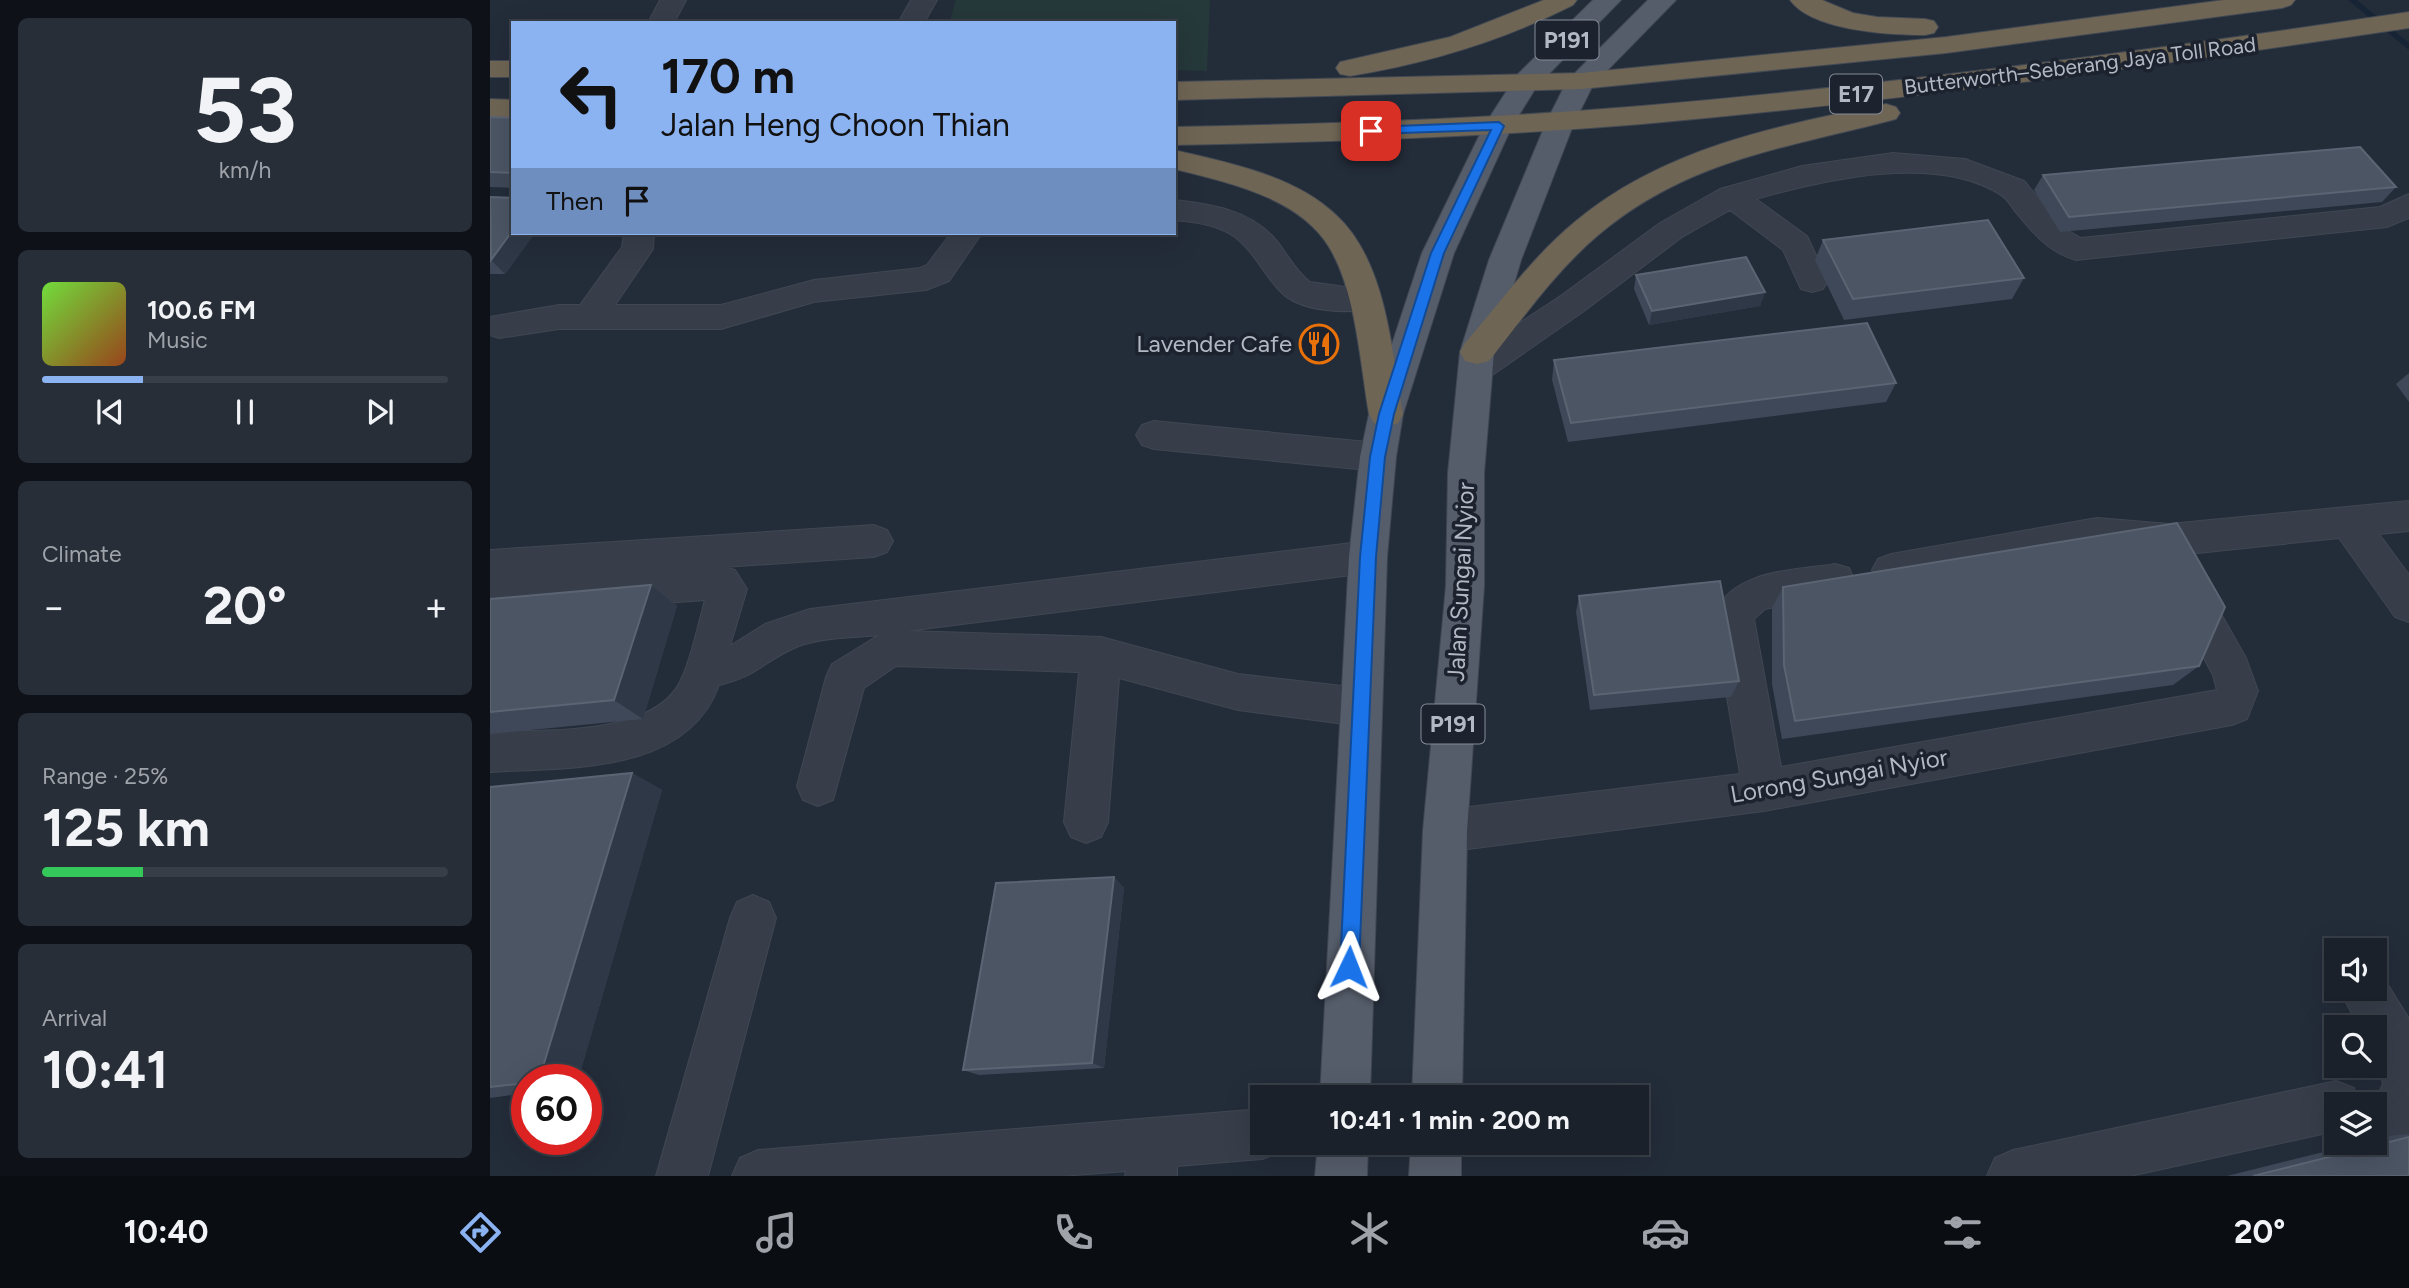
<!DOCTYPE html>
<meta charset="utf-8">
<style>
:root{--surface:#1a212b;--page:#272e37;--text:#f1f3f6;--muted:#9fa3a9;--line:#383e47;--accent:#8bb2f1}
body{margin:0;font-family:Figtree,sans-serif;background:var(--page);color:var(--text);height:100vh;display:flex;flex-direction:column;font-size:26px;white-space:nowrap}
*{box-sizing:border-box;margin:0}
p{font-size:23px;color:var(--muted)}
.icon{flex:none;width:38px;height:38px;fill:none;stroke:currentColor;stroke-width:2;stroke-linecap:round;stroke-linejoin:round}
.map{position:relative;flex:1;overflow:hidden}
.side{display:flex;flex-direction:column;gap:18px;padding:18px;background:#0e1218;width:490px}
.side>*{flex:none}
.top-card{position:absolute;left:21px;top:21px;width:665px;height:214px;border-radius:0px;box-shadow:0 7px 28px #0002,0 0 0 2px var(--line);background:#8bb2f1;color:#111;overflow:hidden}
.fabs{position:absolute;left:1834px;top:938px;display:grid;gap:14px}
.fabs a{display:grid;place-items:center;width:63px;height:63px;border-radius:0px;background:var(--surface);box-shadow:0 7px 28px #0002,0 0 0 2px var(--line);font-size:35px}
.speed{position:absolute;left:21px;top:1064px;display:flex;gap:14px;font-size:35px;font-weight:700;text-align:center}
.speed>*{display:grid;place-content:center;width:91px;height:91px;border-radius:50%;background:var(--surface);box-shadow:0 7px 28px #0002,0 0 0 2px var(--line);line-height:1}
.speed .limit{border:10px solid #d22;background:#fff;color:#111}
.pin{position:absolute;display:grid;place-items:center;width:60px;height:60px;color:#fff;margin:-30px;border-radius:14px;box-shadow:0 4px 10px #0006}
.me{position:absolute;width:77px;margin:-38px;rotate:2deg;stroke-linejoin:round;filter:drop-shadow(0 0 5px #0008)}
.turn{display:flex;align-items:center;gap:24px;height:147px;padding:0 35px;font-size:32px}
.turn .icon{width:91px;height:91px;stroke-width:2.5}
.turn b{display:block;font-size:49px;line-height:60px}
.then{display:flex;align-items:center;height:66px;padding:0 35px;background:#0003;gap:14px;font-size:26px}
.big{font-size:52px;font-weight:700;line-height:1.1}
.side .widget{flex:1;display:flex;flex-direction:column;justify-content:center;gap:10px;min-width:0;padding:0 24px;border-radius:10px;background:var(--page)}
.side .dial{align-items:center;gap:0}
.dial b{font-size:91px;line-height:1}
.song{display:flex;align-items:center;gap:21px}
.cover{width:84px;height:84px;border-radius:10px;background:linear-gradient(135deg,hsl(100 70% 55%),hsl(20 70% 35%))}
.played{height:7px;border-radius:4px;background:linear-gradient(90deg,var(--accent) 25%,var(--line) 25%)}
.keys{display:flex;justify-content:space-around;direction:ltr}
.heat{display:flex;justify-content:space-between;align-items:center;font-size:38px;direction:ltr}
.charge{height:10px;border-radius:5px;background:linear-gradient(90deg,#34c759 25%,var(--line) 0)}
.trip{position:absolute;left:760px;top:1085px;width:399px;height:70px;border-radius:0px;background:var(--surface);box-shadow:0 7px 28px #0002,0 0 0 2px var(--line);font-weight:700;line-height:70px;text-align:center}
.tab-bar{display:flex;height:112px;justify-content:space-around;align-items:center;background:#0a0d11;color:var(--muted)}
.tab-bar .icon{width:49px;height:49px}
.tab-bar .active{color:var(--accent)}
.tab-bar b{font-size:32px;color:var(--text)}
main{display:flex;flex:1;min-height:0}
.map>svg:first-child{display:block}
.green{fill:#25383a}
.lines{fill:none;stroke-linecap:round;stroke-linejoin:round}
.stream{fill:#172436;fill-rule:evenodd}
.minor-casing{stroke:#404752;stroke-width:2}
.major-casing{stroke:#404752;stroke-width:2}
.highway-casing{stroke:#424954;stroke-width:2}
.minor{fill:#373e4a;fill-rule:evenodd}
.major{fill:#555d6a;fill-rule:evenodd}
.highway{fill:#6f6554;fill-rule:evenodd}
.wall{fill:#3f4858}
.shaded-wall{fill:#2e3847}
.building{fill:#4b5564;stroke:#5b6473;stroke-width:2}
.route{fill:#1a73e8;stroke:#114b97;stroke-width:2}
.labels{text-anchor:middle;stroke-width:7;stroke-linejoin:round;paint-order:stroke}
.far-street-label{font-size:21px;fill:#b2b9c5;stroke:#1c232e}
.shield{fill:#1c232e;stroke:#858c98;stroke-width:2}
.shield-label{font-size:23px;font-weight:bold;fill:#b2b9c5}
.poi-label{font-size:24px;fill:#b2b9c5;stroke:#1c232e;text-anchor:end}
.street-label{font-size:24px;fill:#b2b9c5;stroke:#1c232e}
</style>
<main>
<section class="side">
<div class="widget dial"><b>53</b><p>km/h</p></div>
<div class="widget">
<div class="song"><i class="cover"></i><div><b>100.6 FM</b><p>Music</p></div></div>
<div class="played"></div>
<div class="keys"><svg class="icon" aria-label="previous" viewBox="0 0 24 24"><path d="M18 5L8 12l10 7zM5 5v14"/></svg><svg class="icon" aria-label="pause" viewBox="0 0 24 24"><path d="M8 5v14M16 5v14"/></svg><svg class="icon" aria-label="next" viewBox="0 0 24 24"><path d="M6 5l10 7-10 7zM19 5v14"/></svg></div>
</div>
<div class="widget"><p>Climate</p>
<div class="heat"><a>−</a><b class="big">20°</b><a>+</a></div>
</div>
<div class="widget"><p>Range · 25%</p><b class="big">125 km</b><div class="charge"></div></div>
<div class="widget"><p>Arrival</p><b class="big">10:41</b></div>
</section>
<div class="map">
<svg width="1919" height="1176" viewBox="0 0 1919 1176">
<rect width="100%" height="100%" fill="#232c39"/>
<!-- green -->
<path class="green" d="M466,0H720L717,71L684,70V23H459Z"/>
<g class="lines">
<!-- stream -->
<path class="stream" d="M1858,0H1867L1919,43V50Z"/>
<defs>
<path id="minor" d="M170,0H196L184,23H158Z
M421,0H447L434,23H408Z
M1403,153L1475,159L1534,181L1573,228L1591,238L1890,207L1919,194V218L1897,227L1586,260C1558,252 1543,233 1525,211C1521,206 1517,198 1511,195C1446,153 1334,180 1266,199L1317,236L1338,281L1333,289L1322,292L1311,289L1293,250L1240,210L1192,237L1094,311L998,378L986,382L974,378L969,369L974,360L1072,295L1170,223L1230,189L1312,166Z
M684,200C721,204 760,210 785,239C797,253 805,271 820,282L884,291L889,299L884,307C860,315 810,312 791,292C773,274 764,250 742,235C724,224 704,222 684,220Z
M134,233H164L163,249L125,305H231L324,280L430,268L437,265L461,233H492L459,281L436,290L324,302L231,329H69L9,338L0,335V317L69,305H90L132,247Z
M664,421L888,443L901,447L906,457L901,467L888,471L664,449L652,445L646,435L652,425Z
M1919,501V531L1889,534L1919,575V622L1905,617L1849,538L1679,556L1607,550L1401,586L1388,581L1382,570L1388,559L1401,554L1607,518L1679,524Z
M384,525L397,530L403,541L397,552L384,557L234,567L245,570L257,589L240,646L275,624L320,609L878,541L891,546L897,557L891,568L878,573L417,631L611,637L748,674L870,688L885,694L891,707L885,720L870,726L748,710L629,678L618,822L611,837L596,843L581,837L574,822L589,672L406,666L374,688L343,800L328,806L313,800L307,786L336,677L342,664L389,635C361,638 327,637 302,649C272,663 265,677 229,685C197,775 78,767 0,772V732C54,729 154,737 187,687C199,669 209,621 215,600L0,616V582L34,580L0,582V550Z
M1345,564L1359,568L1364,580L1359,592L1275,609L1264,619L1291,767L1727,690L1723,675L1677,589L1682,577L1696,572L1710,577L1756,658L1768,691L1757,719L1742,725L1274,811L955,852L940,846L933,831L940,816L955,810L1250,774L1223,614C1245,569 1302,571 1345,564Z
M263,895L279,902L286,918L218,1176H166L240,918L247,902Z
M1885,970L1890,972L1919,1019V1176L1901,1170L1885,1130L1884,1104L1893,1084L1885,1053V1027H1869L1849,989H1885Z
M1846,1081L1864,1088L1870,1104H1846V1131L1640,1176H1497L1505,1158L1523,1150Z
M772,1109V1143H794L790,1152L772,1159L687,1166V1176H635L636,1171L572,1176H242L250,1158L268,1150Z"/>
<path id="major" d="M1103,0H1131L1047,86L1022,126L964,253L913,414L906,457L897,557L880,1097H830L859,557L870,457L879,414L932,253L994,126L1027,75Z
M1158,0H1186L1103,85L1084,123L1031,260L1004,352L994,473V586L977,831L972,1097H922L933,831L956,586L958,473L970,352L999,260L1056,123L1077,81Z
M828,1143H878L877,1176H825Z
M921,1143H971V1176H919Z"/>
<path id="highway" d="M1054,0H1087L1083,5C1012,41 938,63 860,76L850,74L846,68L850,62L960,37Z
M1300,0H1332L1363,13L1387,17L1435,19L1444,21L1448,27L1444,33L1435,35C1400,35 1322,31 1300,0Z
M1734,0H1805L1801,5L1792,8L1456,53L1091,89L684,100V82L1091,73L1456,37Z
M1919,12V28C1664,66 1409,101 1152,124C996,137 840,142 684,145V127C840,124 996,119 1151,106C1408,84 1664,50 1919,12Z
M0,61H23V77H0Z
M0,99L23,100V118L0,117Z
M1396,104L1406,107L1410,113L1406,119C1297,148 1197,159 1107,236C1065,272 1033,318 999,361L987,364L975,361L970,352L975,343C1011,302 1043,256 1086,221C1174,148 1286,126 1396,104Z
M684,150C739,163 804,175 846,215C897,262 901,350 913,414L908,423L896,427L884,423L879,414C870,363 866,291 839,247C809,197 736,182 684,169Z"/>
</defs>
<!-- minor casing -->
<use href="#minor" class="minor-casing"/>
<!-- major casing -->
<use href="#major" class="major-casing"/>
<!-- highway casing -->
<use href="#highway" class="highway-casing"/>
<!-- minor -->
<use href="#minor" class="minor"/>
<!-- major -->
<use href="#major" class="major"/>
<!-- highway -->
<use href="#highway" class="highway"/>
</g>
<!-- wall -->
<path class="wall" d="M0,117L23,118V188L0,187Z
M1553,175L1906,187L1892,202L1570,232L1544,190Z
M0,197L23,233H45L15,274H0Z
M1333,240L1534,278L1522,299L1354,320L1325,260Z
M1146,275L1275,292L1270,306L1159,325L1144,289Z
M1064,360L1406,383L1396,402L1078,442L1062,380Z
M1919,373V402L1906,384Z
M161,585L187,606L153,719L0,734V599Z
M1293,587L1709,666L1683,685L1292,739L1282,684V608Z
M1089,596L1249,681L1241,697L1100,710L1086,612Z
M142,773L172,790L88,1080H37V1093L0,1098V787Z
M624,877L634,888L614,1068L489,1075L473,1070Z
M1919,1134V1176H1737L1870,1143H1885V1139L1896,1136Z"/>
<!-- shaded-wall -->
<path class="shaded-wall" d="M23,230V233H45L15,274L1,260Z
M1275,292L1270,306L1159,325L1162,311Z
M161,585L187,606L153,719L124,700Z
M142,773L172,790L88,1080H49Z
M624,877L634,888L614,1068L602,1063Z"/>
<!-- building -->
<path class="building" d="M0,117L23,118V173L0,172Z
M1870,147L1906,187L1579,217L1553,175Z
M0,197L23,198V230L1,260Z
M1498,220L1534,278L1363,299L1333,240Z
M1256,257L1275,292L1162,311L1146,275Z
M1377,323L1406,383L1081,423L1064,360Z
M1687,523L1735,607L1709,666L1305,721L1294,665L1293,587Z
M1230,581L1249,681L1104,695L1089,596Z
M161,585L124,700L0,712V599Z
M142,773L49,1080H37V1083L0,1087V787Z
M624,877L602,1063L473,1070L506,883Z
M1919,1137V1176H1763Z"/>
<!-- route -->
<path class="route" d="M1009,122L1014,126L954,253L904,414L895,457L886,557L869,967L866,974L859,977L853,974L850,967L870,557L880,457L889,414L941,253L1001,130L881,134L875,131L881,127Z"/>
<!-- icons -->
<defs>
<symbol id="restaurant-ring" viewBox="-11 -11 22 22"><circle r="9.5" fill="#1c232e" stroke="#e8710a" stroke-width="1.5"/><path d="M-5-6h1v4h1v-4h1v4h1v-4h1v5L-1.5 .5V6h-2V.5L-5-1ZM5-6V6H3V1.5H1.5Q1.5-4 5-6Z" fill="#e8710a"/></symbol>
</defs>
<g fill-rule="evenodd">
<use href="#restaurant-ring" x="807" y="322" width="44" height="44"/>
</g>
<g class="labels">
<!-- far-street labels -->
<g class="far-street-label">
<text transform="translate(1590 66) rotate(-7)" y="7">Butterworth–Seberang Jaya Toll Road</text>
</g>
<!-- shield labels -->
<g class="shield">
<rect x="1045.5" y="20.5" width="63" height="39" rx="5"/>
<rect x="1340" y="74.5" width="52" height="39" rx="5"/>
<rect x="931.5" y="704.5" width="63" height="39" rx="5"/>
</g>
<g class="shield-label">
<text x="1077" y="48">P191</text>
<text x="1366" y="102">E17</text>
<text x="963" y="732">P191</text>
</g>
<!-- poi labels -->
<g class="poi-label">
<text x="802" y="352">Lavender Cafe</text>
</g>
<!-- street labels -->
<g class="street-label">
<text transform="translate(971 582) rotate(-87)" y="8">Jalan Sungai Nyior</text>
<text transform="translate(1349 776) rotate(-10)" y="8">Lorong Sungai Nyior</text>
</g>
</g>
</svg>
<div class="fabs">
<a><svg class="icon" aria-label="sound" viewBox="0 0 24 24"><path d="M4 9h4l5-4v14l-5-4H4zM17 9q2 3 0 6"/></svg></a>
<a><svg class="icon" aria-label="search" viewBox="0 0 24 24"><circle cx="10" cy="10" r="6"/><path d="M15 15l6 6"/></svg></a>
<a><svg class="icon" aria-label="layers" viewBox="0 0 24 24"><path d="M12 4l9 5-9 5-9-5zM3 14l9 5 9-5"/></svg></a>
</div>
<div class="speed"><div class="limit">60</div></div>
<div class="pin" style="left:881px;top:131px;background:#d93025"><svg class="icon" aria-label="arrive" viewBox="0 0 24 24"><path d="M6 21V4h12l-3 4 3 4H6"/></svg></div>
<svg class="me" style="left:859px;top:967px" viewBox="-20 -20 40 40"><path d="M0-17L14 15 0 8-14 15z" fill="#1a73e8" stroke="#fff" stroke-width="4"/></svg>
<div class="trip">10:41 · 1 min · 200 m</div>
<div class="top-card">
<div class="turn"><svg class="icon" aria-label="left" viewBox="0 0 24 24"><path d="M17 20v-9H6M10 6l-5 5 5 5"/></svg><div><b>170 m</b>Jalan Heng Choon Thian</div></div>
<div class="then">Then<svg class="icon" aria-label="arrive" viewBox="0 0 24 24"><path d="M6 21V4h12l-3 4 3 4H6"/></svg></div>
</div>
</div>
</main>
<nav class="tab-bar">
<b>10:40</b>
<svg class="icon active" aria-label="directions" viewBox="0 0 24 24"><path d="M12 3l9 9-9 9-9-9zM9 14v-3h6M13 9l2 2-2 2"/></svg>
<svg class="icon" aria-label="music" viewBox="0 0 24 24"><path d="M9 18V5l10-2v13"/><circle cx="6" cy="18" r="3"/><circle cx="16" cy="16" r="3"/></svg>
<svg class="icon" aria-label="phone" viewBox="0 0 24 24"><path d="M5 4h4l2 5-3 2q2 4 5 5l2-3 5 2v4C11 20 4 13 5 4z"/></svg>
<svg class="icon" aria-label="climate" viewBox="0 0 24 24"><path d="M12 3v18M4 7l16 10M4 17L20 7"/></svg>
<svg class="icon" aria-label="car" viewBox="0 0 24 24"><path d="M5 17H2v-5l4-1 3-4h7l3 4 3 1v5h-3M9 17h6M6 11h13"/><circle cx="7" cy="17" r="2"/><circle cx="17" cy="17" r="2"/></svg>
<svg class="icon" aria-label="filters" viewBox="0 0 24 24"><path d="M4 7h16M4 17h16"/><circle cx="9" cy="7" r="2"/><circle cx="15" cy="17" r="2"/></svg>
<b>20°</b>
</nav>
